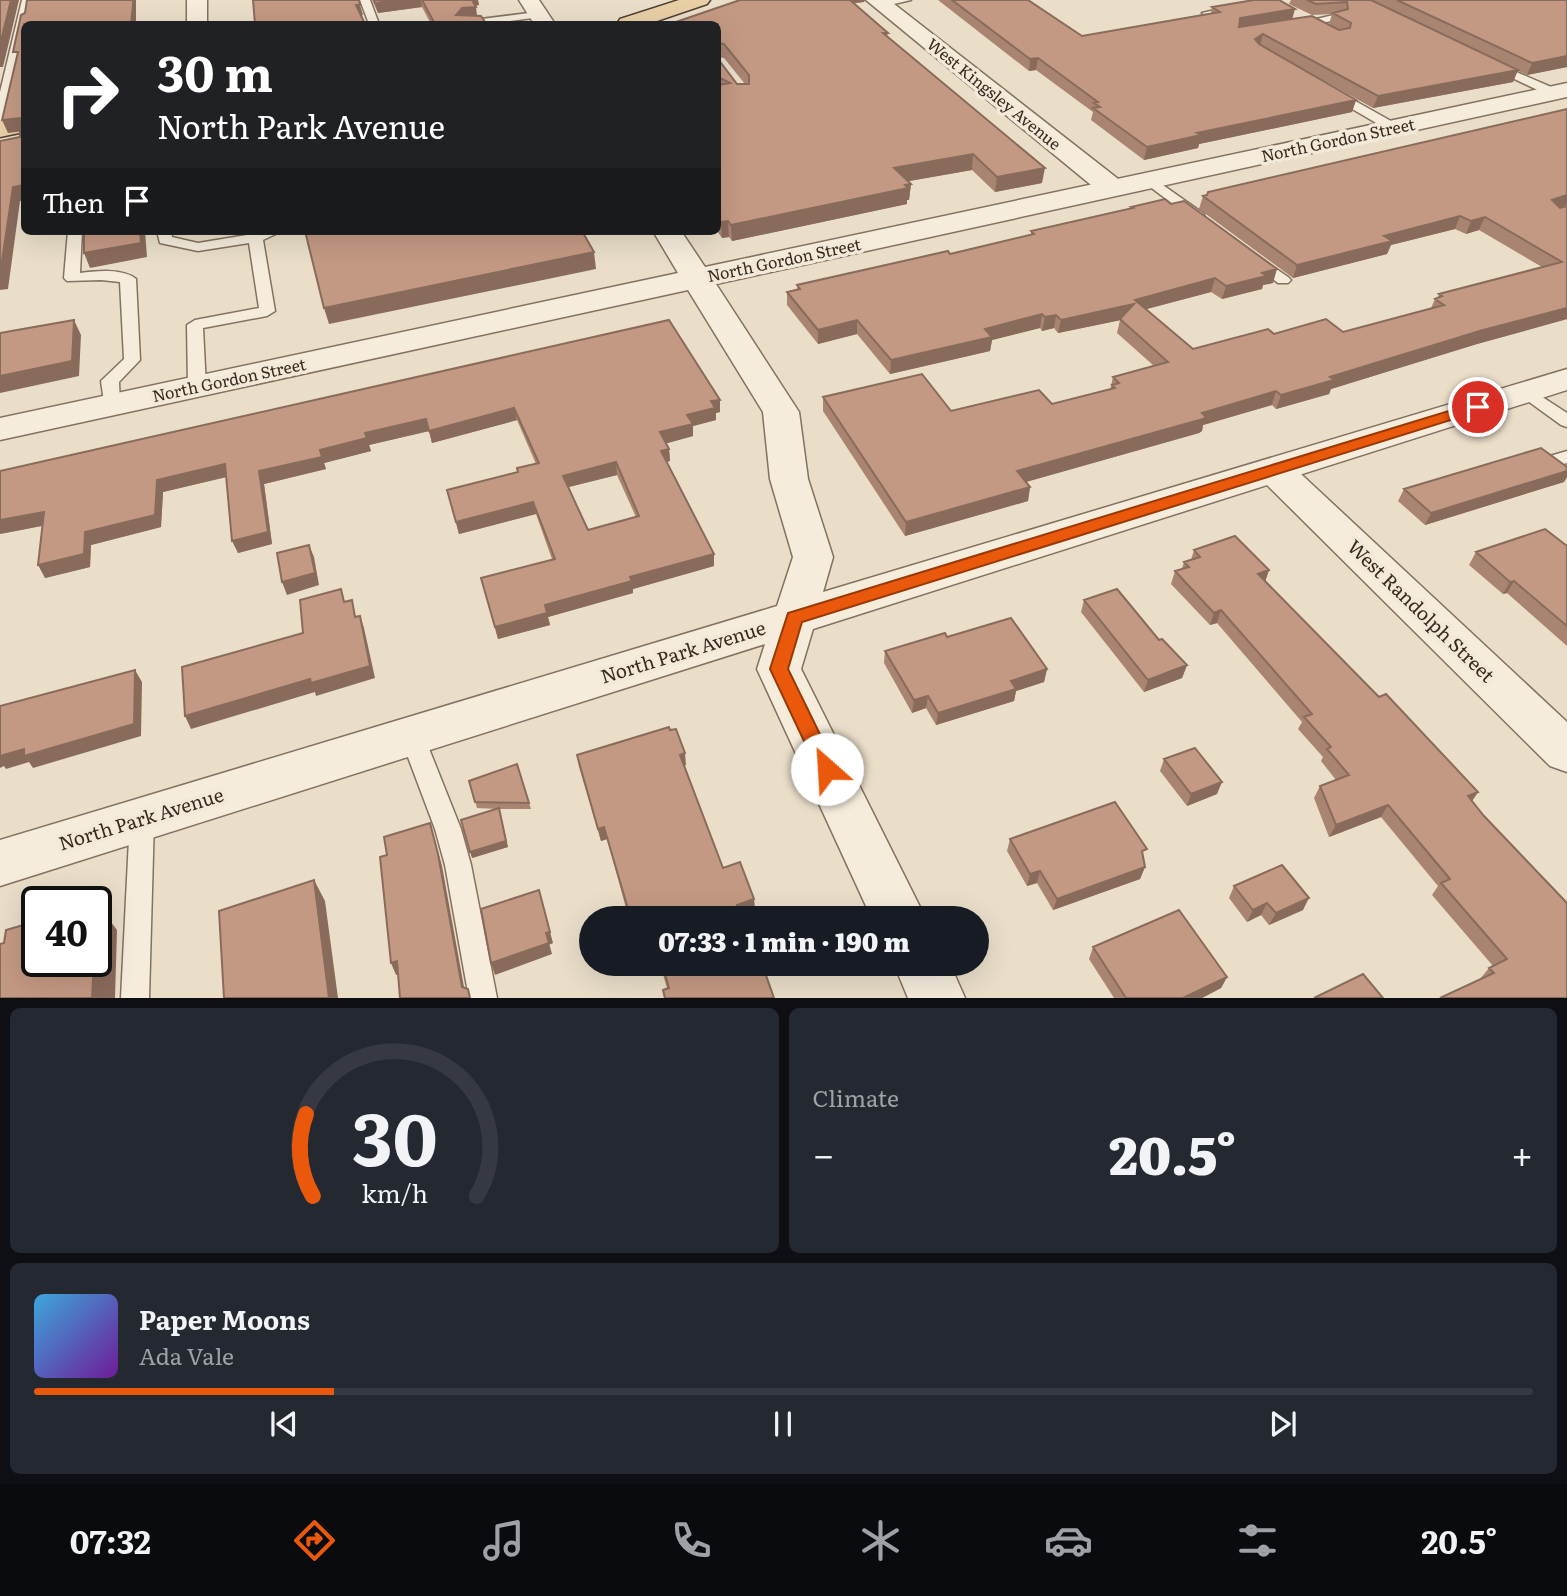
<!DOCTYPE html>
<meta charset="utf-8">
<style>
:root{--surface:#171b24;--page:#242831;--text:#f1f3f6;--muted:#9ea1a6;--line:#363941;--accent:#ea580c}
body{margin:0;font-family:Literata,serif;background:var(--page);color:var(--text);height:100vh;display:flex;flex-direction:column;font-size:26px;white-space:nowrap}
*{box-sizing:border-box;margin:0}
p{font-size:23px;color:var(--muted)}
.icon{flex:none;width:38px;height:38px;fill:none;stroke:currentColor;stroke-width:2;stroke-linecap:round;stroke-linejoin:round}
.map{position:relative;height:998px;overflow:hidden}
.sheet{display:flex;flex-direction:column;gap:10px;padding:10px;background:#0d0f14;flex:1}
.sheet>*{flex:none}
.hud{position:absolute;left:21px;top:21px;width:700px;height:214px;border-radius:10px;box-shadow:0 7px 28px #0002;background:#202124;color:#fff;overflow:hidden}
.speed{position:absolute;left:21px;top:886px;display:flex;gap:14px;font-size:35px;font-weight:700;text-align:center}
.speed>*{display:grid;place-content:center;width:91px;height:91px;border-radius:50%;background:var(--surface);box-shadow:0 7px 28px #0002;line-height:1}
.speed .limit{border:4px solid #111;border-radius:10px;background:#fff;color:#111}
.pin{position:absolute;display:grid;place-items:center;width:60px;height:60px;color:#fff;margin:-30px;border:4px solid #fff;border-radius:50%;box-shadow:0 2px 7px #0007}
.me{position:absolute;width:77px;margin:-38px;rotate:334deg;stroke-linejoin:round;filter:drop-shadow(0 0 5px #0008)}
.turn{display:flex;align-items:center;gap:24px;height:147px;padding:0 21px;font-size:32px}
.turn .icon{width:91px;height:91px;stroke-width:2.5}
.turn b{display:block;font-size:49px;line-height:60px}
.then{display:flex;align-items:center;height:66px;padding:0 21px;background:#0003;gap:14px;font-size:26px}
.big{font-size:52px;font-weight:800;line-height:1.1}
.sheet .card{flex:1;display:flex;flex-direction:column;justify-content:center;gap:10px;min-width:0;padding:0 24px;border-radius:10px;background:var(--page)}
.sheet .dial{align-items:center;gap:0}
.dial svg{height:182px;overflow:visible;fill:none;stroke:var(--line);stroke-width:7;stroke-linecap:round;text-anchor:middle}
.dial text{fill:var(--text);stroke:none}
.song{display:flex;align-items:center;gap:21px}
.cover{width:84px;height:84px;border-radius:10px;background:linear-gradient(135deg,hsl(200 70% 55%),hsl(280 70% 35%))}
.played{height:7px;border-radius:4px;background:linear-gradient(90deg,var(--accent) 20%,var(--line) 20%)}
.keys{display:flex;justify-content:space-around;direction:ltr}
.heat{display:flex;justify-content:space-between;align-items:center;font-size:38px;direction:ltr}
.sheet .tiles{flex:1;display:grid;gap:10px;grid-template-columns:1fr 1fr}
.card:last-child{grid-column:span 2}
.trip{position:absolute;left:579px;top:906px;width:410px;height:70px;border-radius:35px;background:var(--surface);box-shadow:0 7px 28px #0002;font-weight:800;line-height:70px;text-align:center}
.tab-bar{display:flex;height:112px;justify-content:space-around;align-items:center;background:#090b0e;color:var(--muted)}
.tab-bar .icon{width:49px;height:49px}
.tab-bar .current{color:var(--accent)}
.tab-bar b{font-size:32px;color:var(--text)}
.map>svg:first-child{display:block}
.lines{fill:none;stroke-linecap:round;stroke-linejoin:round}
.service-casing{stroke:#847160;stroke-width:3}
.minor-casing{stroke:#847160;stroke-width:3}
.tertiary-casing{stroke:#847160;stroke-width:3}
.primary-casing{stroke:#534033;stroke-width:3}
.service{fill:#f5ecdc;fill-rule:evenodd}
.minor{fill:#f5ecdc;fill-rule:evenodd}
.tertiary{fill:#f5ecdc;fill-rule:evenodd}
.primary{fill:#e8cfa6;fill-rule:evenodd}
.wall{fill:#a98471;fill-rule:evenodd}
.shaded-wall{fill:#896b5c}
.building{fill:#c49983;stroke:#896b5c;stroke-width:2;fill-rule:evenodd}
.route{fill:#ea580c;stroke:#983908;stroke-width:2}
.labels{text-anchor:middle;stroke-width:7;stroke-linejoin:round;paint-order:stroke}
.far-street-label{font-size:16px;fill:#372a21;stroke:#f2e9d8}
.street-label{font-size:19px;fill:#372a21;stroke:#f2e9d8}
</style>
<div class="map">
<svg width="1567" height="998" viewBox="0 0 1567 998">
<rect width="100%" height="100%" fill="#eadec9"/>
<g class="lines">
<defs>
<path id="service" d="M22,0H32L27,24H24L6,118L0,122V92Z
M360,0H370L379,24H369Z
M887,0H911L881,7L876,4Z
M1259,0H1280L1207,16L1202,13Z
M537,12L542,15L541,17L487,24H460L465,21Z
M1338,14L1343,17L1342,19L1295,28L1290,25Z
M1491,61L1558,90L1560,93L1550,96L1487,66L1485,64Z
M1334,89L1398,125L1400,128L1394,132L1390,131L1330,96V90Z
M1150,176L1204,214V220H1194L1145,183V177Z
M68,231H82L80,273C96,271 123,268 136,279L140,360L119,382L120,405L117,409H105L101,381L124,359L120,282L101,280L67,281L64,278Z
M157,231H171L172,237L198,243L247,235L246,231H282L263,240L275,311L267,316L203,328L206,387L203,391L197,392L188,387L187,325L195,320L259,308L249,243L198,251L160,243Z
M1254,254L1288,277L1291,280L1288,283H1278L1249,261L1247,258Z
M1527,387L1567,413V427L1561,425L1521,396L1518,392Z
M1567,451V463L1557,466L1548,460L1550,456Z
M412,726L420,729L424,736L461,829L471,865L497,998H469L445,865L435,829L400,736L404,729Z
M142,808L151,811L154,819L149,998H121L130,819L133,811Z"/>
<path id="minor" d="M187,0H207V24H187Z
M866,0H889L1122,182L1126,188L1122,194L1112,196L1102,194Z
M1274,458L1287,461L1567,722V772L1550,766L1261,479L1255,470L1261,461Z"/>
<path id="tertiary" d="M519,0H539L555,24H534Z
M1567,83V97L716,284L799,412L808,479L833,557L823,592L1567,369V390L813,629L801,669L926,919H872L757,669L765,644L0,886V840L777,606L793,557L770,479L763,412L688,290L0,440V418L678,273L653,231H681L705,267Z
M894,964H950L965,998H908Z"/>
<path id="primary" d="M679,0H710L707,4L648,24H617L620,19Z
M24,117V132L0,137V121Z"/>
</defs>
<!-- service casing -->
<use href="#service" class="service-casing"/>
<!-- minor casing -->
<use href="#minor" class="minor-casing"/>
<!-- tertiary casing -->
<use href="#tertiary" class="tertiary-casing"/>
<!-- primary casing -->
<use href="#primary" class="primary-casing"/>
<!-- service -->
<use href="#service" class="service"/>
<!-- minor -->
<use href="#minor" class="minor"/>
<!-- tertiary -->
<use href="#tertiary" class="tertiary"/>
<!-- primary -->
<use href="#primary" class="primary"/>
</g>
<!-- wall -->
<path class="wall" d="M372,0H478L479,5L475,6L477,16L485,24H431L422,7L378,13Z
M740,0H865L864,2L854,3L888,33L887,37L1042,183L995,192L972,170L908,181L911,184L909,200H907V204L732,241L729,237L722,238L717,231L718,59L737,84H745L724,58L718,57V24Z
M938,0H1028L1082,36L1211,13L1212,7L1292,19L1337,29L1329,24L1332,14L1312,15L1289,4L1291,0H1567V67L1527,75L1452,39L1518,70L1513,82L1373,108L1319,78L1356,100L1352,112L1199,144L1198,148L1144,160L1091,120L1093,112L1036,70L1029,71Z
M1203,196L1562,207L1567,319L1477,344L1331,389L1329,394L1276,409L1272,405L1203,425L1202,431L1199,433L1026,482L1030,487L1028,501L905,536L823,411V397L951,411L1052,404L1110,390L1113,377L1154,366L1117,333L1120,320L1058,333L1054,328L1042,331L1040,328L992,340L990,351L890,374L857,334L818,344L787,305V292L797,289V285L950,254L1031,235V231L1130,209L1131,207L1273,283L1263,285L1262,289L1222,299L1211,292L1146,309L1193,349L1274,334L1343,332L1431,308L1435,299L1438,298L1439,294L1542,267L1479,230L1466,234L1455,229L1391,245L1387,254L1293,278L1199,209Z
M669,320L720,400V412L716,413V420L693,426V436L666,443L669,449L670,461L666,462L714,554V566L633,589V593L548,617L550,625L498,639L484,590L552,559L536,514L459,534L447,490L517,472V468L536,464L517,420L432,443L429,431L369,445L371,451L324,463L326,469L264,484L272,544L238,553L227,477L163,492L161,527L91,545L90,567L45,578L42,526L0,534ZM617,475L636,517L588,530L568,487Z
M1567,467V477L1564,482L1425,525L1398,501L1404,489Z
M1567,546V646L1507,593L1503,594L1469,565L1476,552Z
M1194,550L1269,570L1265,581L1379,697L1478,792L1472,801L1567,998L1480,979L1489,968L1493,966L1432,895L1438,886L1381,817L1329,837L1314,798L1320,786L1336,780L1321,761L1323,757L1298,729L1302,722L1217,623L1210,625L1171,584L1175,571L1182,569L1184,562L1191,560Z
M1084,600L1159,640L1187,665L1182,678L1144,692L1081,612Z
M947,637L1047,669L1044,682L1016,691L1014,701L936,725L926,708L912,713L884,663L885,651Z
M577,755L686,765L684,766L723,868L754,899L755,911L741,916L742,919H629L607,839L601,841L579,767Z
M1164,759L1217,794L1187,806L1160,771Z
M517,764L531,809H499L508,847L472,858L497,809L477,808L469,781Z
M1010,839L1143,858L1145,867L1140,879L1053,910L1037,883L1027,886L1007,851Z
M1234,886L1303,910L1269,925L1261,915L1247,922L1229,898Z
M1093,947L1227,977L1221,988L1202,998H1114L1089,959Z
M660,964H762L774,998H664L663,990L667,988Z"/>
<!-- shaded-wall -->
<path class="shaded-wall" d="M11,0H19L3,67H0V45Z
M133,0H136V24H131Z
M396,0H421L422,7L378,13L375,3Z
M470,0H478L479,5L471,6Z
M844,0H865L864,2L854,3Z
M356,5H360L363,15H358Z
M476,7L477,17L456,15L462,8Z
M1295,9L1292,20L1238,29L1240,18Z
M1263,34L1260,46L1255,39Z
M1567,56V67L1527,75L1532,63Z
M1038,58L1036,70L1029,71L1030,59Z
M1518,70L1513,82L1373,108L1378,96Z
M1356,100L1352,112L1199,144L1198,148L1144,160L1147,147L1197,133Z
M20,118L24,131L8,133L2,120Z
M973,154L972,170L893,184L894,168Z
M1045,168L1042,183L995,192L997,177Z
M911,184L909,200H907V204L732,241L731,225Z
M24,185V200L20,201L8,289L0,290V274L13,187Z
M1567,195V205L1546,213L1552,200Z
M1460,216L1455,229L1391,245L1387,254L1293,278L1297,265L1384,236Z
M1485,217L1479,230L1466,234L1471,221Z
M728,221L729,237L722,238L721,222Z
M140,231H145L147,257L90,268L84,253Z
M594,252L596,269L329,324L324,308Z
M1277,269L1273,283L1263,285L1262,289L1222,299L1226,286L1262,273Z
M1215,278L1211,292L1132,313L1131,318L1058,333L1061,320Z
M1567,308V319L1477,344L1331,389L1329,394L1276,409L1281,395L1330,377L1483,330Z
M1042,314L1040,328L992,340L990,351L890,374L891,360L985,329Z
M1056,315L1054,328L1042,331L1045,317Z
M74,320L81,335L79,376L0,393V376Z
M857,320V334L818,344V330Z
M1276,391L1272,405L1203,425L1202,431L1199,433L1015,485L1017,471Z
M720,400V412L716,413V420L693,426V436L661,445L660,432L711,401Z
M514,408L517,420L432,443L429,431Z
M426,419L429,431L369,445L371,451L324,463L326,469L264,484L272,544L238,553L232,541L259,471L365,433Z
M669,449L670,461L662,463L661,451Z
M616,462L617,475L565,488L563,476Z
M225,464L230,476L163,492L161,527L91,545L90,567L45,578L38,565L157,480Z
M1567,471V477L1564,482L1425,525L1431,513Z
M1030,487L1028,501L905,536L906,522Z
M533,502L536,514L459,534L456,522Z
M44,512L51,524L0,534V520Z
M309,545L314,557L319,585L287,595L282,582Z
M714,554V566L633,589V593L548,617L550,625L498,639L495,627L545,605L630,577Z
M1269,570L1265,582L1258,574Z
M1514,581L1507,593L1503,594L1510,582Z
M1221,610L1217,623L1210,625L1214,613Z
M360,616L364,628L375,678L316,696L315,692L191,729L185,716L310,679Z
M1187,665L1182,678L1144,692L1148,680Z
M1047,669L1044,682L1016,691L1014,701L936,725L938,713L1011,681Z
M135,670L142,682L141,736L33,768L29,762L6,769L4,766L0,768V756Z
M928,696L926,708L912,713L914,700Z
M685,753L686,765L681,767L680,755Z
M1222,782L1217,794L1187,806L1191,794Z
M1478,792L1470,804L1468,796Z
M1388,805L1381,817L1329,837L1336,825Z
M499,808L508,847L472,858L470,852Z
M430,823L442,866L466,998L462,987Z
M604,827L607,839L601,841L598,829Z
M1145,867L1140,879L1053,910L1057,899Z
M1040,871L1037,883L1027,886L1030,874Z
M314,880L325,901L338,998H329Z
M539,890L553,943L549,945L546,933Z
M1309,898L1303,910L1269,925L1276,913Z
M754,899L755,911L737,917V905Z
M96,902L117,930L115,998H92L94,961H96Z
M1267,903L1261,915L1247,922L1253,910Z
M549,943L552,954L495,975L491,963Z
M397,961L402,973L396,975L391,963Z
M1227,977L1221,988L1202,998H1183Z"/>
<!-- building -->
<path class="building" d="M0,0H11L0,45Z
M27,0H133V5L131,24H24V185L13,187L0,274V141L20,137V118L2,120L18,52H13L21,15L25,13Z
M253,0H359L360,5H356L365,24H281L280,22L255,24Z
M374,0H396L375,3Z
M422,0H472L476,7L462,8L456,15L481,16L485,22H478L480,24H435Z
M740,0H850L888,33H883L1045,168L997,177L973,154L894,168L911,184L905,185L908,188L731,225L728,221L721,222L718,217V85L730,83L718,77V59L737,84H749V75L724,44L718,43V24H670Z
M952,0H1028L1082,36L1220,12L1212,7L1254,0H1279L1295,9L1240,18L1239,27L1312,16L1339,30L1350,28L1351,23L1333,13L1348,9L1347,2L1316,4L1307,0H1371L1518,70L1378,96L1263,34L1255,39L1259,44L1356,100L1197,133L1201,135L1147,147L1093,108L1100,107L1094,103L1098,102L1038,58L1030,59Z
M1397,0H1567V56L1532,63Z
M1567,109V195L1552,200L1560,208L1567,206V308L1483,330L1330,377L1334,380L1281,395L1276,391L1202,413L1206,417L1203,419L1017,471L1030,487L906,522L823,397L922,374L951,411L1039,390L1052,404L1115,388L1112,385L1119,383L1113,377L1168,362L1120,319L1134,304L1061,320L1056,315L1045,317L1042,314L985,329L992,337L891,360L857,320L818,330L787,292L800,289L797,285L948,251L950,254L1034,234L1031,231L1133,208L1131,207L1165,199L1171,204L1184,201L1277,269L1262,273L1266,276L1226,286L1215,278L1135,300L1193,349L1268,329L1274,334L1326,319L1343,332L1444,305L1435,299L1442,296L1439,294L1562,262L1485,217L1471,221L1460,216L1384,236L1392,241L1297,265L1203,196L1207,195L1208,192Z
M84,231H140L141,243L84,253Z
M305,231H582L594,252L324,308Z
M74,320L72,361L0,376V333Z
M669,320L720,400L711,401L715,408L687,415L693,424L660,432L669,449L661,451L714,554L630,577L632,581L545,605L547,613L495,627L481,578L555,559L533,502L456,522L447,490L518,472L517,468L539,463L514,408L429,431L426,419L365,433L367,438L320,450L322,457L259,471L268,532L232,541L225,464L157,480L155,515L85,532L84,554L38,565L44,512L0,520V471ZM616,462L639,516L588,530L563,476Z
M1541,448L1567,467V471L1431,513L1404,489Z
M1545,529L1567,546V626L1514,581L1510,582L1476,552Z
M1235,536L1269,570L1258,574L1379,697L1386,694L1478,792L1468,796L1484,816L1567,903V998H1440L1494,973L1489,968L1507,959L1441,883L1450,879L1388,805L1336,825L1320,786L1349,775L1327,749L1331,747L1304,717L1312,714L1221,610L1214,613L1175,571L1189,567L1184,562L1200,557L1194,550Z
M309,545L315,573L282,582L277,553Z
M341,589L344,602L352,600L355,617L360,616L370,666L311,683L310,679L185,716L182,667L303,633L300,600Z
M1117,589L1159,640L1162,639L1187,665L1148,680L1084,600Z
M1011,618L1047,669L1011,681L1016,689L938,713L928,696L914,700L885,651L945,633L947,637Z
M135,670L134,724L24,756V749L0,756V706Z
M669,727L670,730L676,729L685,753L680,755L723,868L740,862L754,899L737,905L742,919H631L604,827L598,829L577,755Z
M1195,748L1222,782L1191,794L1164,759Z
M517,764L529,803L475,802L469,781Z
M1115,802L1147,849L1142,851L1145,867L1057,899L1040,871L1030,874L1010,839Z
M499,808L506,841L470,852L461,820Z
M430,823L438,854L462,987L468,989L470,998H400L397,961L391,963L380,857L387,855L384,837Z
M1282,865L1309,898L1276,913L1267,903L1253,910L1234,886Z
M314,880L329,998H224L219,911Z
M539,890L550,932L546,933L549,943L491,963L481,909Z
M1179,910L1227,977L1183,998H1126L1093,947Z
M37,921V961H94L92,998H0V944L4,943L6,930Z
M662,964H762L774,998H665L663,990L669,988Z
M1363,974L1383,998H1314Z"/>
<!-- route -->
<path class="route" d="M1478,402L1485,407L1483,410L802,622L788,669L837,769L834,775L827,777L820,775L770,669L788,613Z"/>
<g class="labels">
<!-- far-street labels -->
<g class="far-street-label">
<text transform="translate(994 94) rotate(39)" y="6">West Kingsley Avenue</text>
<text transform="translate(1338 140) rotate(-12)" y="6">North Gordon Street</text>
<text transform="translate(784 260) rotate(-12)" y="6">North Gordon Street</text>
<text transform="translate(229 380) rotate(-12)" y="6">North Gordon Street</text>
</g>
<!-- street labels -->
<g class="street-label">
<text transform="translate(1421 611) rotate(44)" y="7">West Randolph Street</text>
<text transform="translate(683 652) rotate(-17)" y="7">North Park Avenue</text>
<text transform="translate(141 819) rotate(-17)" y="7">North Park Avenue</text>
</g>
</g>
</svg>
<div class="speed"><div class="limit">40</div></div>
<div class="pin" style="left:1478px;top:407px;background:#d93025"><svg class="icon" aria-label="arrive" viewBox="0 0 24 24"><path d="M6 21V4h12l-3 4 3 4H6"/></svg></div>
<svg class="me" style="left:827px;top:769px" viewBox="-20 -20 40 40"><circle r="19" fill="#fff"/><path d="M0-13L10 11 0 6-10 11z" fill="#ea580c"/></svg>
<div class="trip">07:33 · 1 min · 190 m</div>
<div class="hud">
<div class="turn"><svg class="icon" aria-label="right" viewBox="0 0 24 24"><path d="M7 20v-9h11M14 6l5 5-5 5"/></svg><div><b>30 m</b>North Park Avenue</div></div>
<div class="then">Then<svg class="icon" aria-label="arrive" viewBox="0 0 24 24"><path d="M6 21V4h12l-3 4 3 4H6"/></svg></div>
</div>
</div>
<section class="sheet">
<div class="tiles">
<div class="card dial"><svg viewBox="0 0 100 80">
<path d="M14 69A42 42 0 1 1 86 69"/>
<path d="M14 69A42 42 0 0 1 11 33" stroke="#ea580c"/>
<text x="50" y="56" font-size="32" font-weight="700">30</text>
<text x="50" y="72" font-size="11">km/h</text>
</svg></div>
<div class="card"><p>Climate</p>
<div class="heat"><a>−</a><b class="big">20.5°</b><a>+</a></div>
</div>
<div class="card">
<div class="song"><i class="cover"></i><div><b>Paper Moons</b><p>Ada Vale</p></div></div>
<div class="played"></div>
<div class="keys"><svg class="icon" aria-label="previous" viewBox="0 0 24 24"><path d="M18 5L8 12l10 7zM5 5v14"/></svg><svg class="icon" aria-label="pause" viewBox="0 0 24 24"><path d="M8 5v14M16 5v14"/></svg><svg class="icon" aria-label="next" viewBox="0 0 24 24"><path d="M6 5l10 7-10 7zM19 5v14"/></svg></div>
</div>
</div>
</section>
<nav class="tab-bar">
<b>07:32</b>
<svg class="icon current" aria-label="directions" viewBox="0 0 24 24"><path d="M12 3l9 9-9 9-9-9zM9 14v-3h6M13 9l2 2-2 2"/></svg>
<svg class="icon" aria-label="music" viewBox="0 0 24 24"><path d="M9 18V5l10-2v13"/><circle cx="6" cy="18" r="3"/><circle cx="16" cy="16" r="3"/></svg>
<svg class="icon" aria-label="phone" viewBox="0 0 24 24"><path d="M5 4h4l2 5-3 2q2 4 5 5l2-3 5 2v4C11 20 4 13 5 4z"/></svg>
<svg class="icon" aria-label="climate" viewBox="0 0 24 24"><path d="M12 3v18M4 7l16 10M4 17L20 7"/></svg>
<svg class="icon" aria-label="car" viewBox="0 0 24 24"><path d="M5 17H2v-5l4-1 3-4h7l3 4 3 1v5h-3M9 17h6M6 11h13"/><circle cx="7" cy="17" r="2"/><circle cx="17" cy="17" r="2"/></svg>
<svg class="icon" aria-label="filters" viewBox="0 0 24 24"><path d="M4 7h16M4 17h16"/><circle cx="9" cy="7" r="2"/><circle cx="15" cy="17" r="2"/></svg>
<b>20.5°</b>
</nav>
